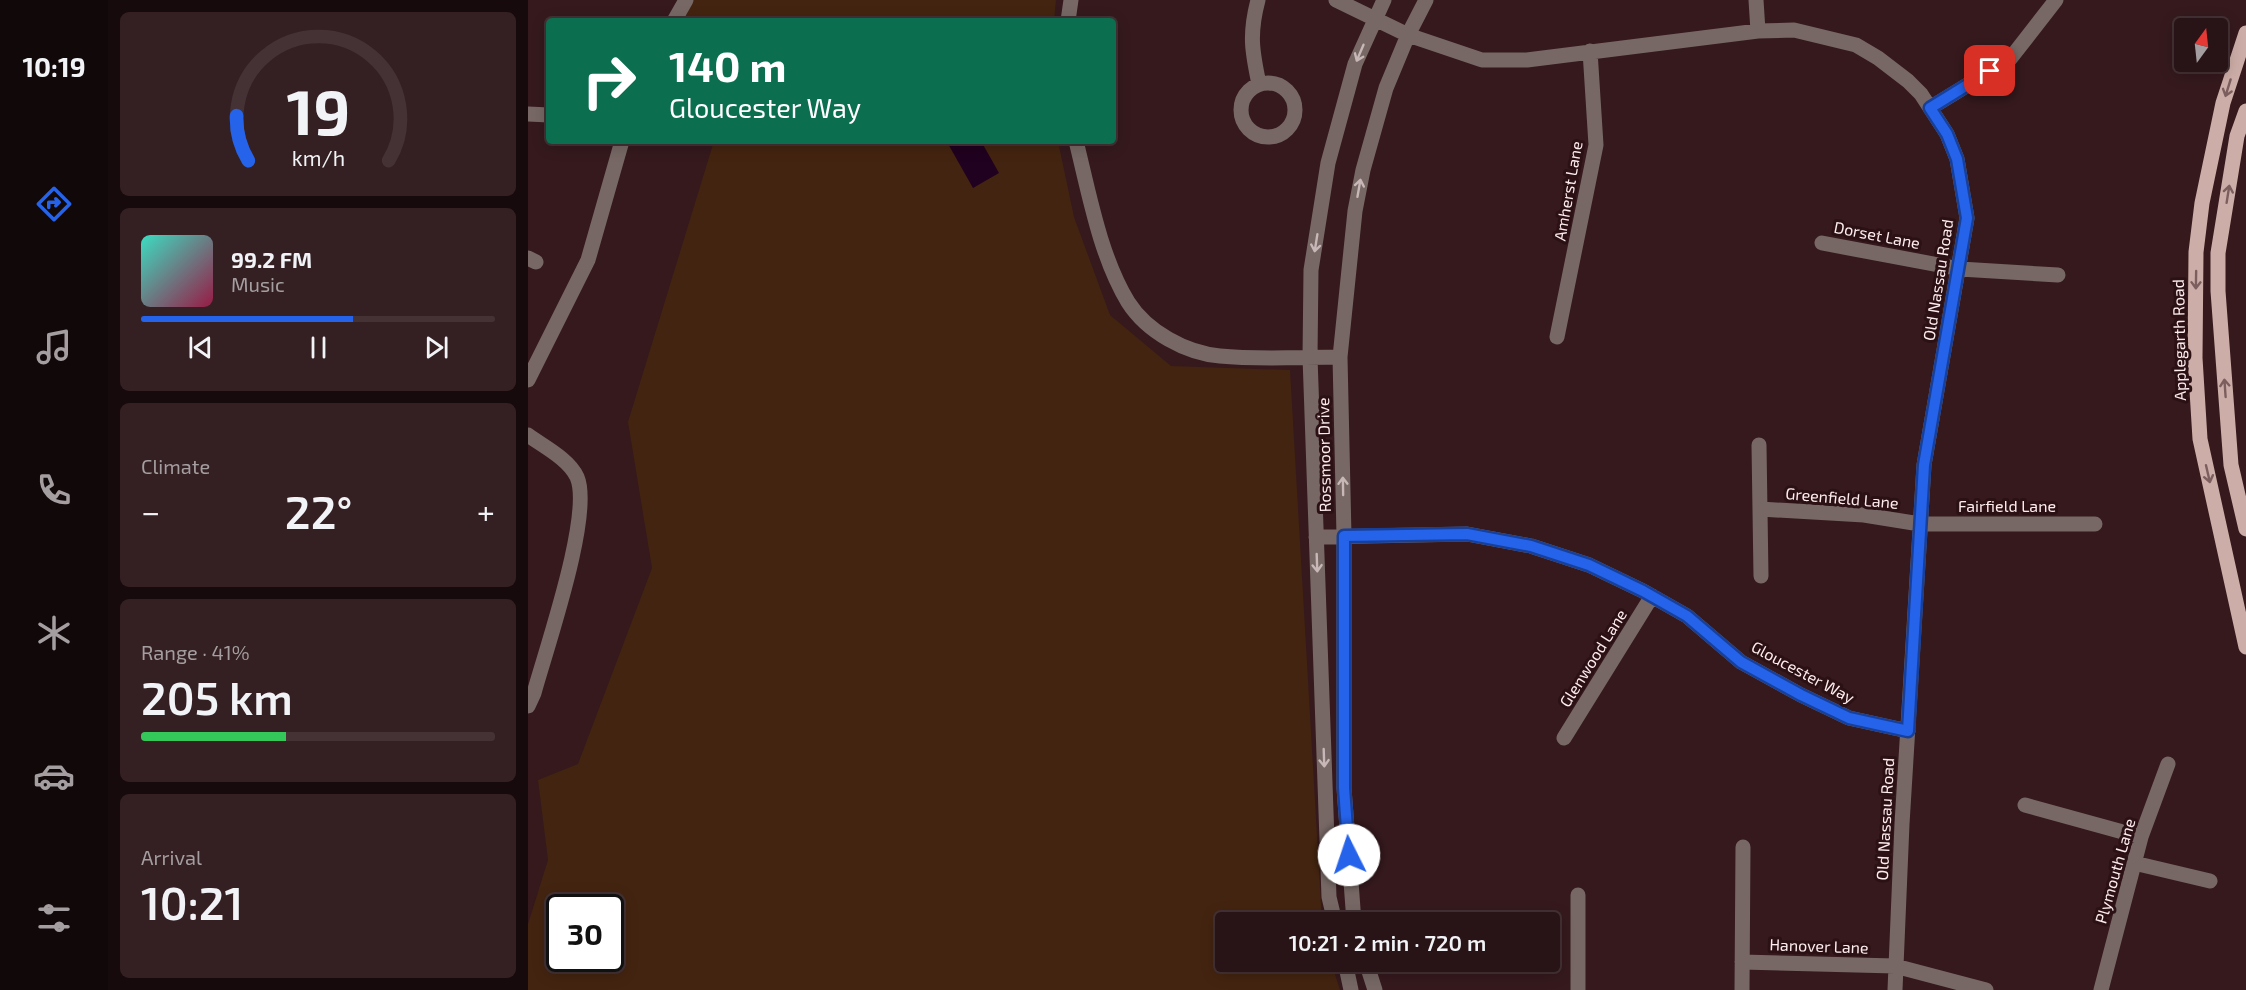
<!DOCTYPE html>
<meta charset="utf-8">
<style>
:root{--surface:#281316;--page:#342023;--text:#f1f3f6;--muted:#a59ea1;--line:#443235;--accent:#2563eb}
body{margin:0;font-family:"Exo 2",sans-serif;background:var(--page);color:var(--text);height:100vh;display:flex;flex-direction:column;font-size:22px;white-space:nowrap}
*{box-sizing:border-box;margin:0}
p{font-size:20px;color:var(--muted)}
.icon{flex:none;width:33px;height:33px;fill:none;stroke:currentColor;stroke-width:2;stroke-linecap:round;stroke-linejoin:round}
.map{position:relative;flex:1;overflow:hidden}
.sheet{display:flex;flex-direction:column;gap:12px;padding:12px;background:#160a0c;width:420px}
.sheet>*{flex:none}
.top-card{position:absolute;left:18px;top:18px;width:570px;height:126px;border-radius:6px;box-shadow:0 3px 15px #0003,0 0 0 2px var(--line);background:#0b6e4f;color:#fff;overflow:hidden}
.needle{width:39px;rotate:15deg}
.controls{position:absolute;left:1646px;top:18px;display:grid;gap:12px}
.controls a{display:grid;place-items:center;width:54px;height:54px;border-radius:6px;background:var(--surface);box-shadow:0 3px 15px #0003,0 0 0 2px var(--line);font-size:30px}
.speed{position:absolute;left:18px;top:894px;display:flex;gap:12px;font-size:30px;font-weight:700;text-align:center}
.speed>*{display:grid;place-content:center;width:78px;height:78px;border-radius:50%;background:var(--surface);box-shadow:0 3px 15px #0003,0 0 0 2px var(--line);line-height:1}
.speed .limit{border:3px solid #111;border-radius:9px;background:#fff;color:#111}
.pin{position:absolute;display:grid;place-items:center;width:51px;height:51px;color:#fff;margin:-26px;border-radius:12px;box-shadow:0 3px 9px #0006}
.me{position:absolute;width:66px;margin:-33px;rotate:356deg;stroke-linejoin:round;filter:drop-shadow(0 0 4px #0008)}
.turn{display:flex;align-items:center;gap:21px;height:126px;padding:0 24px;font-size:27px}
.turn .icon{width:78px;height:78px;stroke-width:2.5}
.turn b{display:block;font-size:42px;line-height:51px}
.big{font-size:45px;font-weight:600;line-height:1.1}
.sheet .widget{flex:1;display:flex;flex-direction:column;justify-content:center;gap:9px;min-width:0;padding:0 21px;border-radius:9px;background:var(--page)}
.sheet .dial{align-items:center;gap:0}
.dial svg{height:156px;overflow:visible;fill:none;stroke:var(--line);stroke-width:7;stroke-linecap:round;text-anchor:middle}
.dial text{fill:var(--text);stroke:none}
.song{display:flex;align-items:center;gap:18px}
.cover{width:72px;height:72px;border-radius:9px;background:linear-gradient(135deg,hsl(170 70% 55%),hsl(340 70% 35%))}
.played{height:6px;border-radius:3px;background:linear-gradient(90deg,var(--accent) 60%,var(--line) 60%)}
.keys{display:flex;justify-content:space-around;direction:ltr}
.heat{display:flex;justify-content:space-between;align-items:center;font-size:33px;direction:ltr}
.charge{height:9px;border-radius:4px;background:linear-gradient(90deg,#34c759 41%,var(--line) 0)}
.trip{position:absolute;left:687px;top:912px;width:345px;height:60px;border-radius:6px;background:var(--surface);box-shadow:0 3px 15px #0003,0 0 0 2px var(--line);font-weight:600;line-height:60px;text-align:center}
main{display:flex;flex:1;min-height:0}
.menu{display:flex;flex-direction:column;width:108px;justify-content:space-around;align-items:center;background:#100809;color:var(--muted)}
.menu .icon{width:42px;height:42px}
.menu .active{color:var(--accent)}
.menu b{font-size:27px;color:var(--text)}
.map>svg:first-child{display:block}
.green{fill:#432410;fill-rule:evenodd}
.water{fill:#20011f}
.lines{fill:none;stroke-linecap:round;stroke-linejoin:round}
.minor{stroke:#776865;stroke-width:15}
.major{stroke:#cdada7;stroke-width:15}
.oneway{stroke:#c7b7b7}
.oneway2{stroke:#7c5e5e}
.route-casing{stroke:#184099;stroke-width:15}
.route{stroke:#2563eb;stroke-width:10}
.labels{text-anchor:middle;stroke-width:6;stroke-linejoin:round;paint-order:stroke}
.street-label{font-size:16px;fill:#fdecee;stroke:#2b1014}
</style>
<main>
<nav class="menu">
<b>10:19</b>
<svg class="icon active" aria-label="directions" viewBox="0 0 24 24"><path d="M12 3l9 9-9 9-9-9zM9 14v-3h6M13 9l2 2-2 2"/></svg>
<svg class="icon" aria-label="music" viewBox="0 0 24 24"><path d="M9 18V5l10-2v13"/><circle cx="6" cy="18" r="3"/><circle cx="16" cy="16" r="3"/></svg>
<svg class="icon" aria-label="phone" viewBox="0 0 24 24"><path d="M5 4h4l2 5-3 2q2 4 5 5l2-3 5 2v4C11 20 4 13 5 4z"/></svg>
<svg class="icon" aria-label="climate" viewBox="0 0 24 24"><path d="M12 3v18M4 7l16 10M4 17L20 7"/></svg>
<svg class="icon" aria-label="car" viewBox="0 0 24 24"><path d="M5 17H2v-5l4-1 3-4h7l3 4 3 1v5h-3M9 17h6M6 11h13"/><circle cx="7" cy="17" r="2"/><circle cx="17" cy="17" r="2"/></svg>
<svg class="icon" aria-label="filters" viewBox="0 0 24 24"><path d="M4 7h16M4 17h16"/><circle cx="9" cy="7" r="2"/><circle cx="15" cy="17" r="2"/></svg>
</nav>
<section class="sheet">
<div class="widget dial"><svg viewBox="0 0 100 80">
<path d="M14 69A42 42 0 1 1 86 69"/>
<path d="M14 69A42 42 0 0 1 8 46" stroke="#2563eb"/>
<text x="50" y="56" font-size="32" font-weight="700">19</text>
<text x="50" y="72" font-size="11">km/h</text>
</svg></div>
<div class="widget">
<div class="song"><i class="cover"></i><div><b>99.2 FM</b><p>Music</p></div></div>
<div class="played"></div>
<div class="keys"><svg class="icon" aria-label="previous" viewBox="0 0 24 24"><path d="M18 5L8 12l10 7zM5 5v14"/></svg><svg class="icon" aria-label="pause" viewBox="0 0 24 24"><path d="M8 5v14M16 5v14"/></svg><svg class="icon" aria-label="next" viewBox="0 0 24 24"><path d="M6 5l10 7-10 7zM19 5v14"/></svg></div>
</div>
<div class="widget"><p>Climate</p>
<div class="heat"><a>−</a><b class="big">22°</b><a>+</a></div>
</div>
<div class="widget"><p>Range · 41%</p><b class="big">205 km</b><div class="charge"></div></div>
<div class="widget"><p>Arrival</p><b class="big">10:21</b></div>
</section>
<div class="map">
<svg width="1718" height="990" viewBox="0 0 1718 990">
<rect width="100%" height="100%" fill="#35191d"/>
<!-- green -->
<path class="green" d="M158,0H528L526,21H147Z
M186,141H530L546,217L582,315L643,366L762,370L794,922H698V962H803L812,990H0V924L20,860L10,780L50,764L124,568L100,422ZM32,908H82V958H32Z"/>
<!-- water -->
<path class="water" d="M422,141H453L471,173L445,188L419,142Z"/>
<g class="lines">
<!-- minor -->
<path class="minor" d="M730,0C721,34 724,51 731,84
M808,0L880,35L954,60H999L1230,31L1266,30L1328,45L1350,58L1380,81L1393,94L1419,134L1429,159L1439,218L1396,465L1374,824L1367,990
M1228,0L1230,31
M146,21L158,0
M540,21L543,0
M713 110a27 27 0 1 1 54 0a27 27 0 1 1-54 0Z
M1402,108L1482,59L1528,0
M0,114L21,115
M548,141C561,193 572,256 600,302C619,332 658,353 692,356C731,360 773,357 812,357
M1294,243L1432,269L1530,275
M0,258L8,262
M1029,337L1068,145L1062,51
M0,380L60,260L94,141
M0,435C15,446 41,459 49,477C65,514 18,649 6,693L0,706
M1231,445L1233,576
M1232,509L1336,515L1392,524H1567
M788,537L939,534L1003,546L1061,565L1115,591L1159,616L1213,662L1273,695L1321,718L1380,731
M1036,738L1124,596
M1497,805L1613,837
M1606,863L1682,881
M1050,895V990
M807,922L801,897L782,357L783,270L800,163L827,64L856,0
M826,922L816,788V536L812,357L827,211L835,170L858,88L880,35L898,0
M817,962L823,990
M838,962L847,990
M1214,962L1367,966L1458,990
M1214,990L1215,847
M1573,990L1613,837L1640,764"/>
<!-- major -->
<path class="major" d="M1718,33L1695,103L1674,203L1668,252L1667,358L1672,439L1718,647
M1718,111L1709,136L1690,253V291L1703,465L1718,529"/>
</g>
<!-- one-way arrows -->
<defs><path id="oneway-shaft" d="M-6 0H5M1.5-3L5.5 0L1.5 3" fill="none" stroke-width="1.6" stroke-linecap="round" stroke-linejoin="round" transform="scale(1.5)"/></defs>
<g class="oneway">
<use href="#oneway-shaft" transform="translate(832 53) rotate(113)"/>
<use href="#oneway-shaft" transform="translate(831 188) rotate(-80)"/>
<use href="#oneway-shaft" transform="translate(788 243) rotate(99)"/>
<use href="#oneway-shaft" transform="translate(815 486) rotate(-91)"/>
<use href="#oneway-shaft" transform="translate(789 563) rotate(88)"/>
<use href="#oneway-shaft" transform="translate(796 758) rotate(88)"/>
</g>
<g class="oneway2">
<use href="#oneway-shaft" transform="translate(1700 88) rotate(107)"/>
<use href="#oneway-shaft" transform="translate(1700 194) rotate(-81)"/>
<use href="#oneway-shaft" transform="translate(1668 280) rotate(91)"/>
<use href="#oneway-shaft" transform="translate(1697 388) rotate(-94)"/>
<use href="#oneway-shaft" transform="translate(1680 474) rotate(77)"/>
</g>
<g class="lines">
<defs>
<path id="route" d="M821,855L816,788V536L939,534L1003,546L1061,565L1115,591L1159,616L1213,662L1273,695L1321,718L1380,731L1396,465L1439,218L1429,159L1419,134L1402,108L1462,71"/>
</defs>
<!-- route casing -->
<use href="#route" class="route-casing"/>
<!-- route -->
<use href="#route" class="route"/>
</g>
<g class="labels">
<!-- street labels -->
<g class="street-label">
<text transform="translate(1040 191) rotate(-80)" y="6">Amherst Lane</text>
<text transform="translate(1349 235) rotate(11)" y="6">Dorset Lane</text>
<text transform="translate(1410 280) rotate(-81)" y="6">Old Nassau Road</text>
<text transform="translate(1651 340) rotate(-91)" y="6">Applegarth Road</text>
<text transform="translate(796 455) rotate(-91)" y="6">Rossmoor Drive</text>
<text transform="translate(1314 498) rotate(5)" y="6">Greenfield Lane</text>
<text x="1479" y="512">Fairfield Lane</text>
<text transform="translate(1065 658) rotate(-58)" y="6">Glenwood Lane</text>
<text transform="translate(1275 672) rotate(28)" y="6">Gloucester Way</text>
<text transform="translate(1357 819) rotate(-87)" y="6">Old Nassau Road</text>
<text transform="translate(1587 871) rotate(-74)" y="6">Plymouth Lane</text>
<text transform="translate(1291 946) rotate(2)" y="6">Hanover Lane</text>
</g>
</g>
</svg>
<div class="controls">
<a><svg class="needle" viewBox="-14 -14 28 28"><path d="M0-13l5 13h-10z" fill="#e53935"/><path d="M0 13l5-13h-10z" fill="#a59ea1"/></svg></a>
</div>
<div class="speed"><div class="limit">30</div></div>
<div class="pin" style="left:1462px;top:71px;background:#d93025"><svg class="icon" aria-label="arrive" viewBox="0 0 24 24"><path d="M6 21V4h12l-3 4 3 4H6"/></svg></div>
<svg class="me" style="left:821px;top:855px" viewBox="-20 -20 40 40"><circle r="19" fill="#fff"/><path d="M0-13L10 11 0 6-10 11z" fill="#2563eb"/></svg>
<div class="trip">10:21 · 2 min · 720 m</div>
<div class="top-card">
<div class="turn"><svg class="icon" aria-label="right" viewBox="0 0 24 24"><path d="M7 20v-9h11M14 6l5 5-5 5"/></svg><div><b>140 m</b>Gloucester Way</div></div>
</div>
</div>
</main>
